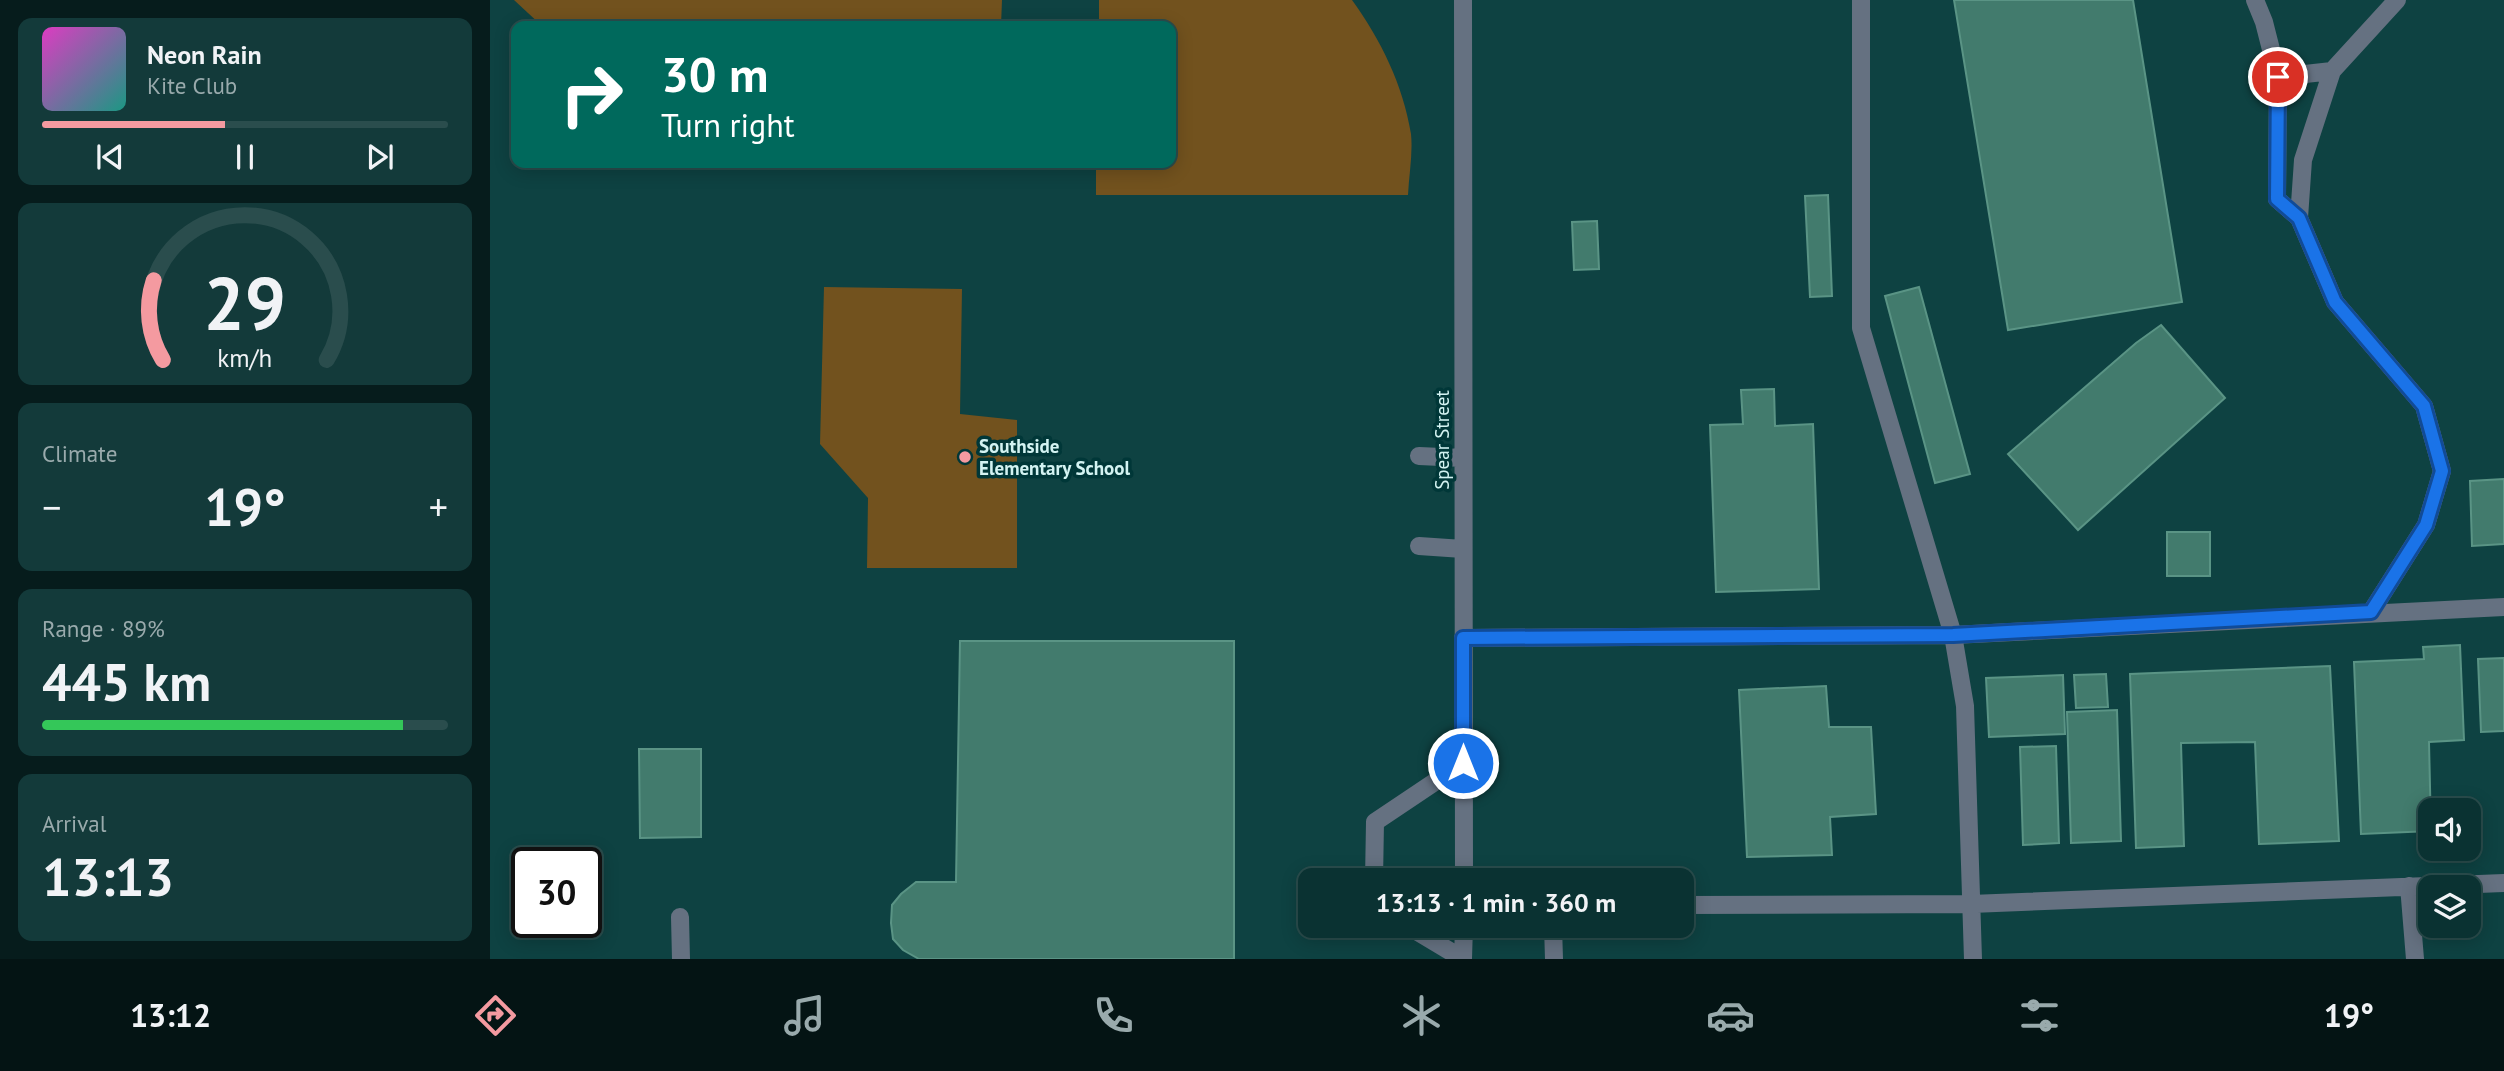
<!DOCTYPE html>
<meta charset="utf-8">
<style>
:root{--surface:#0a3232;--page:#133a3a;--text:#f1f3f6;--muted:#99aaac;--line:#2a4d4d;--accent:#f49aa0}
body{margin:0;font-family:"PT Sans",sans-serif;background:var(--page);color:var(--text);height:100vh;display:flex;flex-direction:column;font-size:26px;white-space:nowrap}
*{box-sizing:border-box;margin:0}
p{font-size:23px;color:var(--muted)}
.icon{flex:none;width:38px;height:38px;fill:none;stroke:currentColor;stroke-width:2;stroke-linecap:round;stroke-linejoin:round}
.map{position:relative;flex:1;overflow:hidden}
.sheet{display:flex;flex-direction:column;gap:18px;padding:18px;background:#061c1c;width:490px}
.sheet>*{flex:none}
.guide{position:absolute;left:21px;top:21px;width:665px;height:147px;border-radius:14px;box-shadow:0 4px 18px #0003,0 0 0 2px var(--line);background:#00695c;color:#fff;overflow:hidden}
.controls{position:absolute;left:1928px;top:798px;display:grid;gap:14px}
.controls a{display:grid;place-items:center;width:63px;height:63px;border-radius:14px;background:var(--surface);box-shadow:0 4px 18px #0003,0 0 0 2px var(--line);font-size:35px}
.speed{position:absolute;left:21px;top:847px;display:flex;gap:14px;font-size:35px;font-weight:700;text-align:center}
.speed>*{display:grid;place-content:center;width:91px;height:91px;border-radius:50%;background:var(--surface);box-shadow:0 4px 18px #0003,0 0 0 2px var(--line);line-height:1}
.speed .limit{border:4px solid #111;border-radius:10px;background:#fff;color:#111}
.pin{position:absolute;display:grid;place-items:center;width:60px;height:60px;color:#fff;margin:-30px;border:4px solid #fff;border-radius:50%;box-shadow:0 2px 7px #0007}
.me{position:absolute;width:77px;margin:-38px;rotate:0deg;stroke-linejoin:round;filter:drop-shadow(0 0 5px #0008)}
.turn{display:flex;align-items:center;gap:24px;height:147px;padding:0 35px;font-size:32px}
.turn .icon{width:91px;height:91px;stroke-width:2.5}
.turn b{display:block;font-size:49px;line-height:60px}
.big{font-size:52px;font-weight:600;line-height:1.1}
.sheet .card{flex:1;display:flex;flex-direction:column;justify-content:center;gap:10px;min-width:0;padding:0 24px;border-radius:14px;background:var(--page)}
.sheet .dial{align-items:center;gap:0}
.dial svg{height:182px;overflow:visible;fill:none;stroke:var(--line);stroke-width:7;stroke-linecap:round;text-anchor:middle}
.dial text{fill:var(--text);stroke:none}
.song{display:flex;align-items:center;gap:21px}
.cover{width:84px;height:84px;border-radius:10px;background:linear-gradient(135deg,hsl(310 70% 55%),hsl(170 70% 35%))}
.played{height:7px;border-radius:4px;background:linear-gradient(90deg,var(--accent) 45%,var(--line) 45%)}
.keys{display:flex;justify-content:space-around;direction:ltr}
.heat{display:flex;justify-content:space-between;align-items:center;font-size:38px;direction:ltr}
.charge{height:10px;border-radius:5px;background:linear-gradient(90deg,#34c759 89%,var(--line) 0)}
.trip{position:absolute;left:808px;top:868px;width:396px;height:70px;border-radius:14px;background:var(--surface);box-shadow:0 4px 18px #0003,0 0 0 2px var(--line);font-weight:600;line-height:70px;text-align:center}
.tabs{display:flex;height:112px;justify-content:space-around;align-items:center;background:#041414;color:var(--muted)}
.tabs .icon{width:49px;height:49px}
.tabs .selected{color:var(--accent)}
.tabs b{font-size:32px;color:var(--text)}
main{display:flex;flex:1;min-height:0}
.map>svg:first-child{display:block}
.green{fill:#72521e}
.building{fill:#427b6d;stroke:#5a9485;stroke-width:2}
.lines{fill:none;stroke-linecap:round;stroke-linejoin:round}
.minor{stroke:#657181;stroke-width:18}
.route-casing{stroke:#114b97;stroke-width:18}
.route{stroke:#1a73e8;stroke-width:12}
.poi-dot{fill:#f49aa0;stroke:#003738;stroke-width:2.5}
.labels{text-anchor:middle;stroke-width:7;stroke-linejoin:round;paint-order:stroke}
.street-label{font-size:19px;fill:#d3f3f2;stroke:#003738}
.poi-label{font-size:19px;font-weight:bold;fill:#d3f3f2;stroke:#003738;text-anchor:start}
</style>
<main>
<section class="sheet">
<div class="card">
<div class="song"><i class="cover"></i><div><b>Neon Rain</b><p>Kite Club</p></div></div>
<div class="played"></div>
<div class="keys"><svg class="icon" aria-label="previous" viewBox="0 0 24 24"><path d="M18 5L8 12l10 7zM5 5v14"/></svg><svg class="icon" aria-label="pause" viewBox="0 0 24 24"><path d="M8 5v14M16 5v14"/></svg><svg class="icon" aria-label="next" viewBox="0 0 24 24"><path d="M6 5l10 7-10 7zM19 5v14"/></svg></div>
</div>
<div class="card dial"><svg viewBox="0 0 100 80">
<path d="M14 69A42 42 0 1 1 86 69"/>
<path d="M14 69A42 42 0 0 1 10 34" stroke="#f49aa0"/>
<text x="50" y="56" font-size="32" font-weight="700">29</text>
<text x="50" y="72" font-size="11">km/h</text>
</svg></div>
<div class="card"><p>Climate</p>
<div class="heat"><a>−</a><b class="big">19°</b><a>+</a></div>
</div>
<div class="card"><p>Range · 89%</p><b class="big">445 km</b><div class="charge"></div></div>
<div class="card"><p>Arrival</p><b class="big">13:13</b></div>
</section>
<div class="map">
<svg width="2014" height="959" viewBox="0 0 2014 959">
<rect width="100%" height="100%" fill="#0e4242"/>
<!-- green -->
<path class="green" d="M24,0H512L511,26H52Z
M609,0H862C891,40 913,85 921,134C923,153 919,175 918,195H606V163H681V26H609Z
M334,287L472,289L470,414L527,420V568H377L378,498L330,444Z"/>
<!-- building -->
<path class="building" d="M1464,0H1643L1692,302L1518,330Z
M1338,195L1342,296L1320,297L1315,196Z
M1107,221L1109,269L1084,270L1082,222Z
M1429,287L1480,474L1445,483L1395,296Z
M1671,325L1735,398L1588,530L1518,454L1646,343Z
M1284,389L1285,426L1323,424L1329,589L1226,592L1220,425L1253,424L1251,390Z
M2014,479V544L1982,546L1980,481Z
M1677,532H1720V576H1677Z
M470,641H744V959H429L413,950L403,939L401,923L402,905L411,894L426,882H466Z
M1970,645L1974,740L1939,742L1941,831L1871,834L1864,662L1934,659L1933,647Z
M2014,658V731L1991,732L1988,659Z
M1840,666L1849,841L1769,844L1765,742L1691,743L1694,846L1646,848L1640,674Z
M1616,674L1618,707L1586,708L1584,675Z
M1573,675L1575,734L1499,737L1496,678Z
M1336,686L1339,727H1381L1386,814L1340,817L1342,855L1257,857L1249,690Z
M1627,710L1631,841L1581,843L1577,712Z
M1566,746L1569,843L1533,845L1530,747Z
M149,749H211V837L150,838Z"/>
<g class="lines">
<!-- minor -->
<path class="minor" d="M973,0L974,880
M1371,0V328L1463,635L1475,706L1483,959
M1765,0L1774,22L1788,77L1842,71
M1788,77L1787,199L1809,218
M929,456L973,458
M929,546L973,549
M1881,612L1936,525L1952,471L1934,406L1845,302L1809,218L1813,160L1842,71L1907,0
M973,638L1463,635L2014,607
M884,880L885,822L973,763
M1919,886L1925,959
M1192,905L1481,904L2014,883
M190,917L191,959
M918,926L973,959
M1063,926L1064,959
M973,959L974,926"/>
</g>
<g class="lines">
<defs>
<path id="route" d="M973,763V638L1463,635L1881,612L1936,525L1952,471L1934,406L1845,302L1809,218L1787,199L1788,77"/>
</defs>
<!-- route casing -->
<use href="#route" class="route-casing"/>
<!-- route -->
<use href="#route" class="route"/>
</g>
<!-- markers -->
<circle class="poi-dot" cx="475" cy="457" r="7"/>
<g class="labels">
<!-- street labels -->
<g class="street-label">
<text transform="translate(952 440) rotate(-90)" y="7">Spear Street</text>
</g>
<!-- poi labels -->
<g class="poi-label">
<text x="489" y="453">Southside<tspan x="489" dy="22">Elementary School</tspan></text>
</g>
</g>
</svg>
<div class="controls">
<a><svg class="icon" aria-label="sound" viewBox="0 0 24 24"><path d="M4 9h4l5-4v14l-5-4H4zM17 9q2 3 0 6"/></svg></a>
<a><svg class="icon" aria-label="layers" viewBox="0 0 24 24"><path d="M12 4l9 5-9 5-9-5zM3 14l9 5 9-5"/></svg></a>
</div>
<div class="speed"><div class="limit">30</div></div>
<div class="pin" style="left:1788px;top:77px;background:#d93025"><svg class="icon" aria-label="arrive" viewBox="0 0 24 24"><path d="M6 21V4h12l-3 4 3 4H6"/></svg></div>
<svg class="me" style="left:973px;top:763px" viewBox="-20 -20 40 40"><circle r="17" fill="#1a73e8" stroke="#fff" stroke-width="3"/><path d="M0-11L8 9 0 5-8 9z" fill="#fff"/></svg>
<div class="trip">13:13 · 1 min · 360 m</div>
<div class="guide">
<div class="turn"><svg class="icon" aria-label="right" viewBox="0 0 24 24"><path d="M7 20v-9h11M14 6l5 5-5 5"/></svg><div><b>30 m</b>Turn right</div></div>
</div>
</div>
</main>
<nav class="tabs">
<b>13:12</b>
<svg class="icon selected" aria-label="directions" viewBox="0 0 24 24"><path d="M12 3l9 9-9 9-9-9zM9 14v-3h6M13 9l2 2-2 2"/></svg>
<svg class="icon" aria-label="music" viewBox="0 0 24 24"><path d="M9 18V5l10-2v13"/><circle cx="6" cy="18" r="3"/><circle cx="16" cy="16" r="3"/></svg>
<svg class="icon" aria-label="phone" viewBox="0 0 24 24"><path d="M5 4h4l2 5-3 2q2 4 5 5l2-3 5 2v4C11 20 4 13 5 4z"/></svg>
<svg class="icon" aria-label="climate" viewBox="0 0 24 24"><path d="M12 3v18M4 7l16 10M4 17L20 7"/></svg>
<svg class="icon" aria-label="car" viewBox="0 0 24 24"><path d="M5 17H2v-5l4-1 3-4h7l3 4 3 1v5h-3M9 17h6M6 11h13"/><circle cx="7" cy="17" r="2"/><circle cx="17" cy="17" r="2"/></svg>
<svg class="icon" aria-label="filters" viewBox="0 0 24 24"><path d="M4 7h16M4 17h16"/><circle cx="9" cy="7" r="2"/><circle cx="15" cy="17" r="2"/></svg>
<b>19°</b>
</nav>
